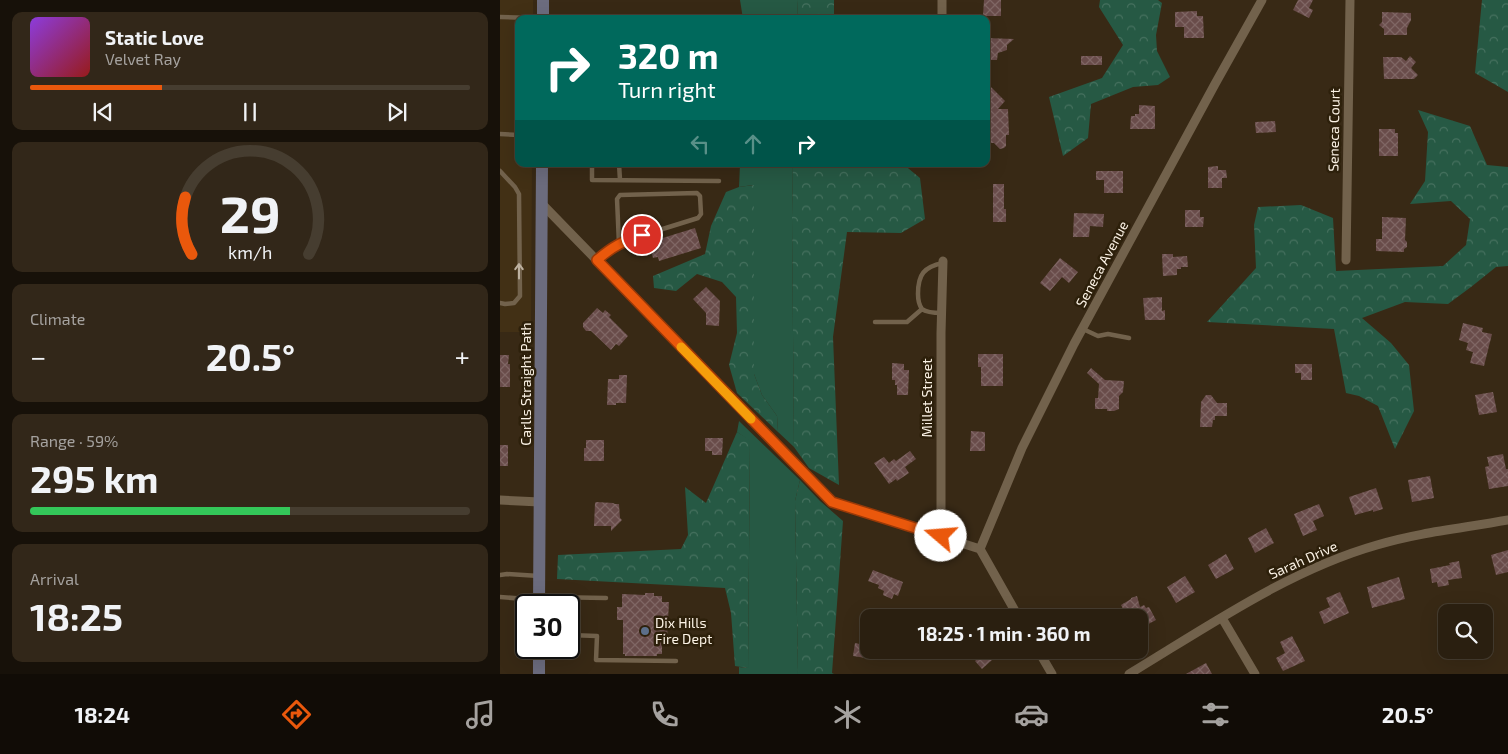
<!DOCTYPE html>
<meta charset="utf-8">
<style>
:root{--surface:#2a1f10;--page:#322719;--text:#f1f3f6;--muted:#a5a29f;--line:#463d30;--accent:#ea580c}
body{margin:0;font-family:"Exo 2",sans-serif;background:var(--page);color:var(--text);height:100vh;display:flex;flex-direction:column;font-size:19px;white-space:nowrap}
*{box-sizing:border-box;margin:0}
p{font-size:16px;color:var(--muted)}
.icon{flex:none;width:28px;height:28px;fill:none;stroke:currentColor;stroke-width:2;stroke-linecap:round;stroke-linejoin:round}
.map{position:relative;flex:1;overflow:hidden}
.panel{display:flex;flex-direction:column;gap:12px;padding:12px;background:#171109;width:500px}
.panel>*{flex:none}
.hud{position:absolute;left:15px;top:15px;width:475px;height:152px;border-radius:10px;box-shadow:0 5px 20px #0002,0 0 0 1px var(--line);background:#00695c;color:#fff;overflow:hidden}
.controls{position:absolute;left:938px;top:604px;display:grid;gap:10px}
.controls a{display:grid;place-items:center;width:55px;height:55px;border-radius:10px;background:var(--surface);box-shadow:0 5px 20px #0002,0 0 0 1px var(--line);font-size:25px}
.speed{position:absolute;left:15px;top:594px;display:flex;gap:10px;font-size:25px;font-weight:700;text-align:center}
.speed>*{display:grid;place-content:center;width:65px;height:65px;border-radius:50%;background:var(--surface);box-shadow:0 5px 20px #0002,0 0 0 1px var(--line);line-height:1}
.speed .limit{border:2px solid #111;border-radius:8px;background:#fff;color:#111}
.pin{position:absolute;display:grid;place-items:center;width:42px;height:42px;color:#fff;margin:-21px;border:2px solid #fff;border-radius:50%;box-shadow:0 1px 5px #0007}
.me{position:absolute;width:55px;margin:-28px;rotate:288deg;stroke-linejoin:round;filter:drop-shadow(0 0 4px #0008)}
.turn{display:flex;align-items:center;gap:18px;height:105px;padding:0 20px;font-size:22px}
.turn .icon{width:65px;height:65px;stroke-width:2.5}
.turn b{display:block;font-size:35px;line-height:42px}
.lanes{display:flex;align-items:center;height:48px;padding:0 20px;background:#0003;justify-content:center;gap:25px;direction:ltr}
.lanes .off{opacity:.35}
.big{font-size:38px;font-weight:700;line-height:1.1}
.panel .card{flex:1;display:flex;flex-direction:column;justify-content:center;gap:8px;min-width:0;padding:0 18px;border-radius:10px;background:var(--page)}
.panel .dial{align-items:center;gap:0}
.dial svg{height:130px;overflow:visible;fill:none;stroke:var(--line);stroke-width:7;stroke-linecap:round;text-anchor:middle}
.dial text{fill:var(--text);stroke:none}
.song{display:flex;align-items:center;gap:15px}
.cover{width:60px;height:60px;border-radius:8px;background:linear-gradient(135deg,hsl(270 70% 55%),hsl(0 70% 35%))}
.played{height:5px;border-radius:2px;background:linear-gradient(90deg,var(--accent) 30%,var(--line) 30%)}
.keys{display:flex;justify-content:space-around;direction:ltr}
.heat{display:flex;justify-content:space-between;align-items:center;font-size:28px;direction:ltr}
.charge{height:8px;border-radius:4px;background:linear-gradient(90deg,#34c759 59%,var(--line) 0)}
.trip{position:absolute;left:360px;top:609px;width:288px;height:50px;border-radius:10px;background:var(--surface);box-shadow:0 5px 20px #0002,0 0 0 1px var(--line);font-weight:700;line-height:50px;text-align:center}
.dock{display:flex;height:80px;justify-content:space-around;align-items:center;background:#110c06;color:var(--muted)}
.dock .icon{width:35px;height:35px}
.dock .selected{color:var(--accent)}
.dock b{font-size:22px;color:var(--text)}
main{display:flex;flex:1;min-height:0}
.map>svg:first-child{display:block}
.built{fill:#423015}
.green{fill:#265944}
.forest{fill:url(#forest-crowns)}
.building{fill:url(#building-cross-hatch)}
.lines{fill:none;stroke-linecap:round;stroke-linejoin:round}
.lane{stroke:#72624c;stroke-width:4.5}
.street{stroke:#72624c;stroke-width:9}
.secondary{stroke:#6c6c7e;stroke-width:12}
.oneway{stroke:#bdb1a0}
.route-casing{stroke:#983908;stroke-width:12}
.route{stroke:#ea580c;stroke-width:9}
.slow{stroke:#f59e0b;stroke-width:9}
.service-dot{fill:#5c6f8a;stroke:#2d200b;stroke-width:2}
.labels{text-anchor:middle;stroke-width:5;stroke-linejoin:round;paint-order:stroke}
.street-label{font-size:14px;fill:#fbf2e5;stroke:#2d200b}
.poi-label{font-size:14px;fill:#fbf2e5;stroke:#2d200b;text-anchor:start}
</style>
<main>
<section class="panel">
<div class="card">
<div class="song"><i class="cover"></i><div><b>Static Love</b><p>Velvet Ray</p></div></div>
<div class="played"></div>
<div class="keys"><svg class="icon" aria-label="previous" viewBox="0 0 24 24"><path d="M18 5L8 12l10 7zM5 5v14"/></svg><svg class="icon" aria-label="pause" viewBox="0 0 24 24"><path d="M8 5v14M16 5v14"/></svg><svg class="icon" aria-label="next" viewBox="0 0 24 24"><path d="M6 5l10 7-10 7zM19 5v14"/></svg></div>
</div>
<div class="card dial"><svg viewBox="0 0 100 80">
<path d="M14 69A42 42 0 1 1 86 69"/>
<path d="M14 69A42 42 0 0 1 10 34" stroke="#ea580c"/>
<text x="50" y="56" font-size="32" font-weight="700">29</text>
<text x="50" y="72" font-size="11">km/h</text>
</svg></div>
<div class="card"><p>Climate</p>
<div class="heat"><a>−</a><b class="big">20.5°</b><a>+</a></div>
</div>
<div class="card"><p>Range · 59%</p><b class="big">295 km</b><div class="charge"></div></div>
<div class="card"><p>Arrival</p><b class="big">18:25</b></div>
</section>
<div class="map">
<svg width="1008" height="674" viewBox="0 0 1008 674">
<defs>
<pattern id="forest-crowns" width="20" height="18" patternUnits="userSpaceOnUse" patternTransform="scale(1.25)"><rect width="20" height="18" fill="#265944"/><path d="M2 6a3 3 0 1 1 6 0M12 15a3 3 0 1 1 6 0" fill="none" stroke="#46715f"/></pattern>
<pattern id="building-cross-hatch" width="8" height="8" patternUnits="userSpaceOnUse" patternTransform="scale(1.25)"><rect width="8" height="8" fill="#694c4a"/><path d="M0 0l8 8M0 8l8-8" fill="none" stroke="#7f6664"/></pattern>
</defs>
<rect width="100%" height="100%" fill="#382915"/>
<!-- built -->
<path class="built" d="M0,0H33V19H19V164H32L31,332H0Z"/>
<!-- green -->
<path class="green" d="M240,0H298L297,19H243Z
M240,164H293L292,217L294,447L278,432L277,416L262,395L254,374L253,185L239,187Z
M239,421L300,480L295,501L298,674H239V667L248,668L250,441L237,432Z"/>
<!-- forest -->
<path class="forest" d="M298,0H334V19H297Z
M600,0H658L662,3L656,35L657,51L670,77L658,85L633,87L591,104L588,138L563,156L549,97L602,78L623,45L599,7Z
M982,0H1008V92L975,73Z
M918,110L970,126L987,165L1008,167V266L996,267L971,287L948,304L905,302L862,318L891,343L909,365L914,411L895,449L878,406L859,396L846,393L834,329L707,322L756,268L754,225L758,207L801,205L833,218L836,271L943,266L966,245L970,219L951,201L910,204L925,181L928,132Z
M293,164H403L420,178L425,219L401,233L347,232L333,337L339,485L309,468L294,447L292,217Z
M254,185V374L262,395L277,416L278,432L237,393L229,365L237,333L236,297L222,282L197,274L176,291L154,288L153,276L205,254L211,226L226,192L239,187Z
M237,432L250,440L248,668L235,666L231,613L225,588L57,579L58,555L181,549L188,535L185,487L206,503Z
M300,480L320,501L343,521L332,673L334,674H298L295,501Z"/>
<!-- building -->
<path class="building" d="M484,0H501V16H483Z
M798,0H813L809,8L813,10L809,18L793,10Z
M697,11V16H703L704,38H684V27H675V12Z
M882,12L911,13V20L907,28V35H884V29L879,25L882,22Z
M486,38L514,39L507,45V50L498,53L497,60H486Z
M581,56H602V65H581Z
M910,56L916,62L911,68L918,75L914,79H884L883,57H901L906,61Z
M486,82L505,101L498,109H508L509,135H506V146L504,148L500,149L494,143H488V134H486Z
M639,105L655,106V129H630L631,116H635V114H639Z
M775,121L776,132L756,133L755,122Z
M879,129H895V133H898V156H879Z
M718,166V170H726L727,178H722V188H708V167Z
M596,171H623V193H604V180H596Z
M493,184H504V209H506V222H493Z
M685,210H700V217H704L703,227H685Z
M574,213L604,214L603,227L590,226L589,237H573Z
M882,217L906,218L905,240L907,242V247L904,249V252L876,251V239H882Z
M195,228L201,248L159,261L158,257L153,258L150,248L154,247L153,241Z
M662,254H673V257L687,256L688,267H681V269H677V275L663,276Z
M560,258L578,272L569,283L562,277L550,291L540,283Z
M206,287L220,301L219,326L206,325V313L193,299Z
M662,297V311L665,310V320H645L643,298Z
M97,308L103,313L105,310L111,315L109,317L128,336L119,346L116,344L111,350L91,331H86L83,327V323Z
M963,323L983,328L982,332L992,334L984,366L970,363L973,352L966,350L968,343L959,340Z
M478,354H503V386H481V367H478Z
M0,355H9L8,364H10V387H0Z
M392,363L404,364V370H409L408,395H397V385H395V380H392Z
M795,364H812V380H801V373H795Z
M591,368L605,380L624,381L623,392L619,396V409L614,411H607V409H595V398H598L599,384L587,373Z
M119,375H127L126,403H116V405H107L108,379H119Z
M993,392L997,412L979,415L975,395Z
M706,395H711L717,403H727V416H715V420H713L712,427H700L701,402Z
M471,431L485,432V451H470Z
M205,438H223L222,455H212V451H205Z
M86,440H104V461H84V448H86Z
M0,445H8V466H0Z
M410,451L416,459L405,467L409,473L397,481L396,479L389,484L374,463L384,457L389,463L394,459L396,461Z
M1003,454L1006,469H1008V486L989,489L985,467L989,466L987,457Z
M930,476L934,498L912,502L908,480Z
M876,488L883,509L873,512V510L855,515L849,497Z
M96,502L113,503L115,504H119L120,518L122,520L111,531V526H94L95,503Z
M819,504L824,516L813,521L817,530L803,536L794,514Z
M766,528L774,543L755,553L748,538Z
M1008,550V572L996,575L991,555Z
M726,554L734,569L716,579L708,565Z
M959,561L962,578L948,580L949,585L938,587L937,582L932,583L930,569L950,565L949,563Z
M373,570L403,582L398,596L394,594L392,599L383,595L384,591L378,588L379,585L368,581Z
M685,576L695,592L676,603L667,587Z
M899,577L905,599L872,608L867,587Z
M840,592L849,613L824,624L819,612L830,607L826,598Z
M145,593H154V596H162V602H169L167,638H162V654H157V656H125V654H123V620H117V607H122V594L145,595Z
M637,596L640,607L644,605L646,608L649,607L656,620L639,629V618H628L621,605L631,599V598Z
M792,636L805,661L783,671L776,658L785,653L780,642Z
M355,643L368,646L366,658L353,656Z
M484,652L492,660L482,669L475,661Z
M706,663L712,674H686Z"/>
<g class="lines">
<!-- lane -->
<path class="lane" d="M0,17L67,19
M0,134L19,135
M92,164V180L219,181
M119,164L120,180
M0,171L15,187L19,194L20,296L14,303L5,304L0,303
M97,260L110,249L124,241L198,218L201,214L200,196L197,193L120,195L117,199L119,244
M442,313C436,313 427,313 422,309C419,305 418,299 418,294C418,274 424,267 443,263
M375,322H407L422,309
M583,329L598,336L608,334L629,338
M0,575L7,574L39,576
M0,597L38,600
M48,605V597L106,598
M69,635L97,636L96,660L176,661"/>
<!-- street -->
<path class="street" d="M442,19V0
M42,204L332,502L480,549L519,618
M846,260L850,0
M0,500L40,502
M441,536V333L443,261
M480,549L522,448L574,344L715,84L762,0
M722,618L755,674
M538,650L552,674
M629,674C707,627 789,570 877,545C920,532 965,528 1008,520"/>
<!-- secondary -->
<path class="secondary" d="M43,19V0
M39,605L42,164
M39,674V648"/>
</g>
<!-- one-way arrows -->
<defs><path id="oneway-shaft" d="M-6 0H5M1.5-3L5.5 0L1.5 3" fill="none" stroke-width="1.6" stroke-linecap="round" stroke-linejoin="round" transform="scale(1.25)"/></defs>
<use class="oneway" href="#oneway-shaft" transform="translate(19 271) rotate(-90)"/>
<g class="lines">
<defs>
<path id="route" d="M142,235C122,242 113,246 97,260L332,502L441,536"/>
</defs>
<!-- route casing -->
<use href="#route" class="route-casing"/>
<!-- route -->
<use href="#route" class="route"/>
<!-- slow -->
<path class="slow" d="M181,347L251,419"/>
</g>
<!-- markers -->
<circle class="service-dot" cx="145" cy="631" r="5"/>
<g class="labels">
<!-- street labels -->
<g class="street-label">
<text transform="translate(834 130) rotate(-89)" y="5">Seneca Court</text>
<text transform="translate(602 264) rotate(-62)" y="5">Seneca Avenue</text>
<text transform="translate(26 384) rotate(-90)" y="5">Carlls Straight Path</text>
<text transform="translate(427 398) rotate(-90)" y="5">Millet Street</text>
<text transform="translate(803 560) rotate(-24)" y="5">Sarah Drive</text>
</g>
<!-- poi labels -->
<g class="poi-label">
<text x="155" y="628">Dix Hills<tspan x="155" dy="16">Fire Dept</tspan></text>
</g>
</g>
</svg>
<div class="controls">
<a><svg class="icon" aria-label="search" viewBox="0 0 24 24"><circle cx="10" cy="10" r="6"/><path d="M15 15l6 6"/></svg></a>
</div>
<div class="speed"><div class="limit">30</div></div>
<div class="pin" style="left:142px;top:235px;background:#d93025"><svg class="icon" aria-label="arrive" viewBox="0 0 24 24"><path d="M6 21V4h12l-3 4 3 4H6"/></svg></div>
<svg class="me" style="left:441px;top:536px" viewBox="-20 -20 40 40"><circle r="19" fill="#fff"/><path d="M0-13L10 11 0 6-10 11z" fill="#ea580c"/></svg>
<div class="trip">18:25 · 1 min · 360 m</div>
<div class="hud">
<div class="turn"><svg class="icon" aria-label="right" viewBox="0 0 24 24"><path d="M7 20v-9h11M14 6l5 5-5 5"/></svg><div><b>320 m</b>Turn right</div></div>
<div class="lanes"><svg class="icon off" aria-label="left" viewBox="0 0 24 24"><path d="M17 20v-9H6M10 6l-5 5 5 5"/></svg><svg class="icon off" aria-label="ahead" viewBox="0 0 24 24"><path d="M12 20V5M6 11l6-6 6 6"/></svg><svg class="icon" aria-label="right" viewBox="0 0 24 24"><path d="M7 20v-9h11M14 6l5 5-5 5"/></svg></div>
</div>
</div>
</main>
<nav class="dock">
<b>18:24</b>
<svg class="icon selected" aria-label="directions" viewBox="0 0 24 24"><path d="M12 3l9 9-9 9-9-9zM9 14v-3h6M13 9l2 2-2 2"/></svg>
<svg class="icon" aria-label="music" viewBox="0 0 24 24"><path d="M9 18V5l10-2v13"/><circle cx="6" cy="18" r="3"/><circle cx="16" cy="16" r="3"/></svg>
<svg class="icon" aria-label="phone" viewBox="0 0 24 24"><path d="M5 4h4l2 5-3 2q2 4 5 5l2-3 5 2v4C11 20 4 13 5 4z"/></svg>
<svg class="icon" aria-label="climate" viewBox="0 0 24 24"><path d="M12 3v18M4 7l16 10M4 17L20 7"/></svg>
<svg class="icon" aria-label="car" viewBox="0 0 24 24"><path d="M5 17H2v-5l4-1 3-4h7l3 4 3 1v5h-3M9 17h6M6 11h13"/><circle cx="7" cy="17" r="2"/><circle cx="17" cy="17" r="2"/></svg>
<svg class="icon" aria-label="filters" viewBox="0 0 24 24"><path d="M4 7h16M4 17h16"/><circle cx="9" cy="7" r="2"/><circle cx="15" cy="17" r="2"/></svg>
<b>20.5°</b>
</nav>
